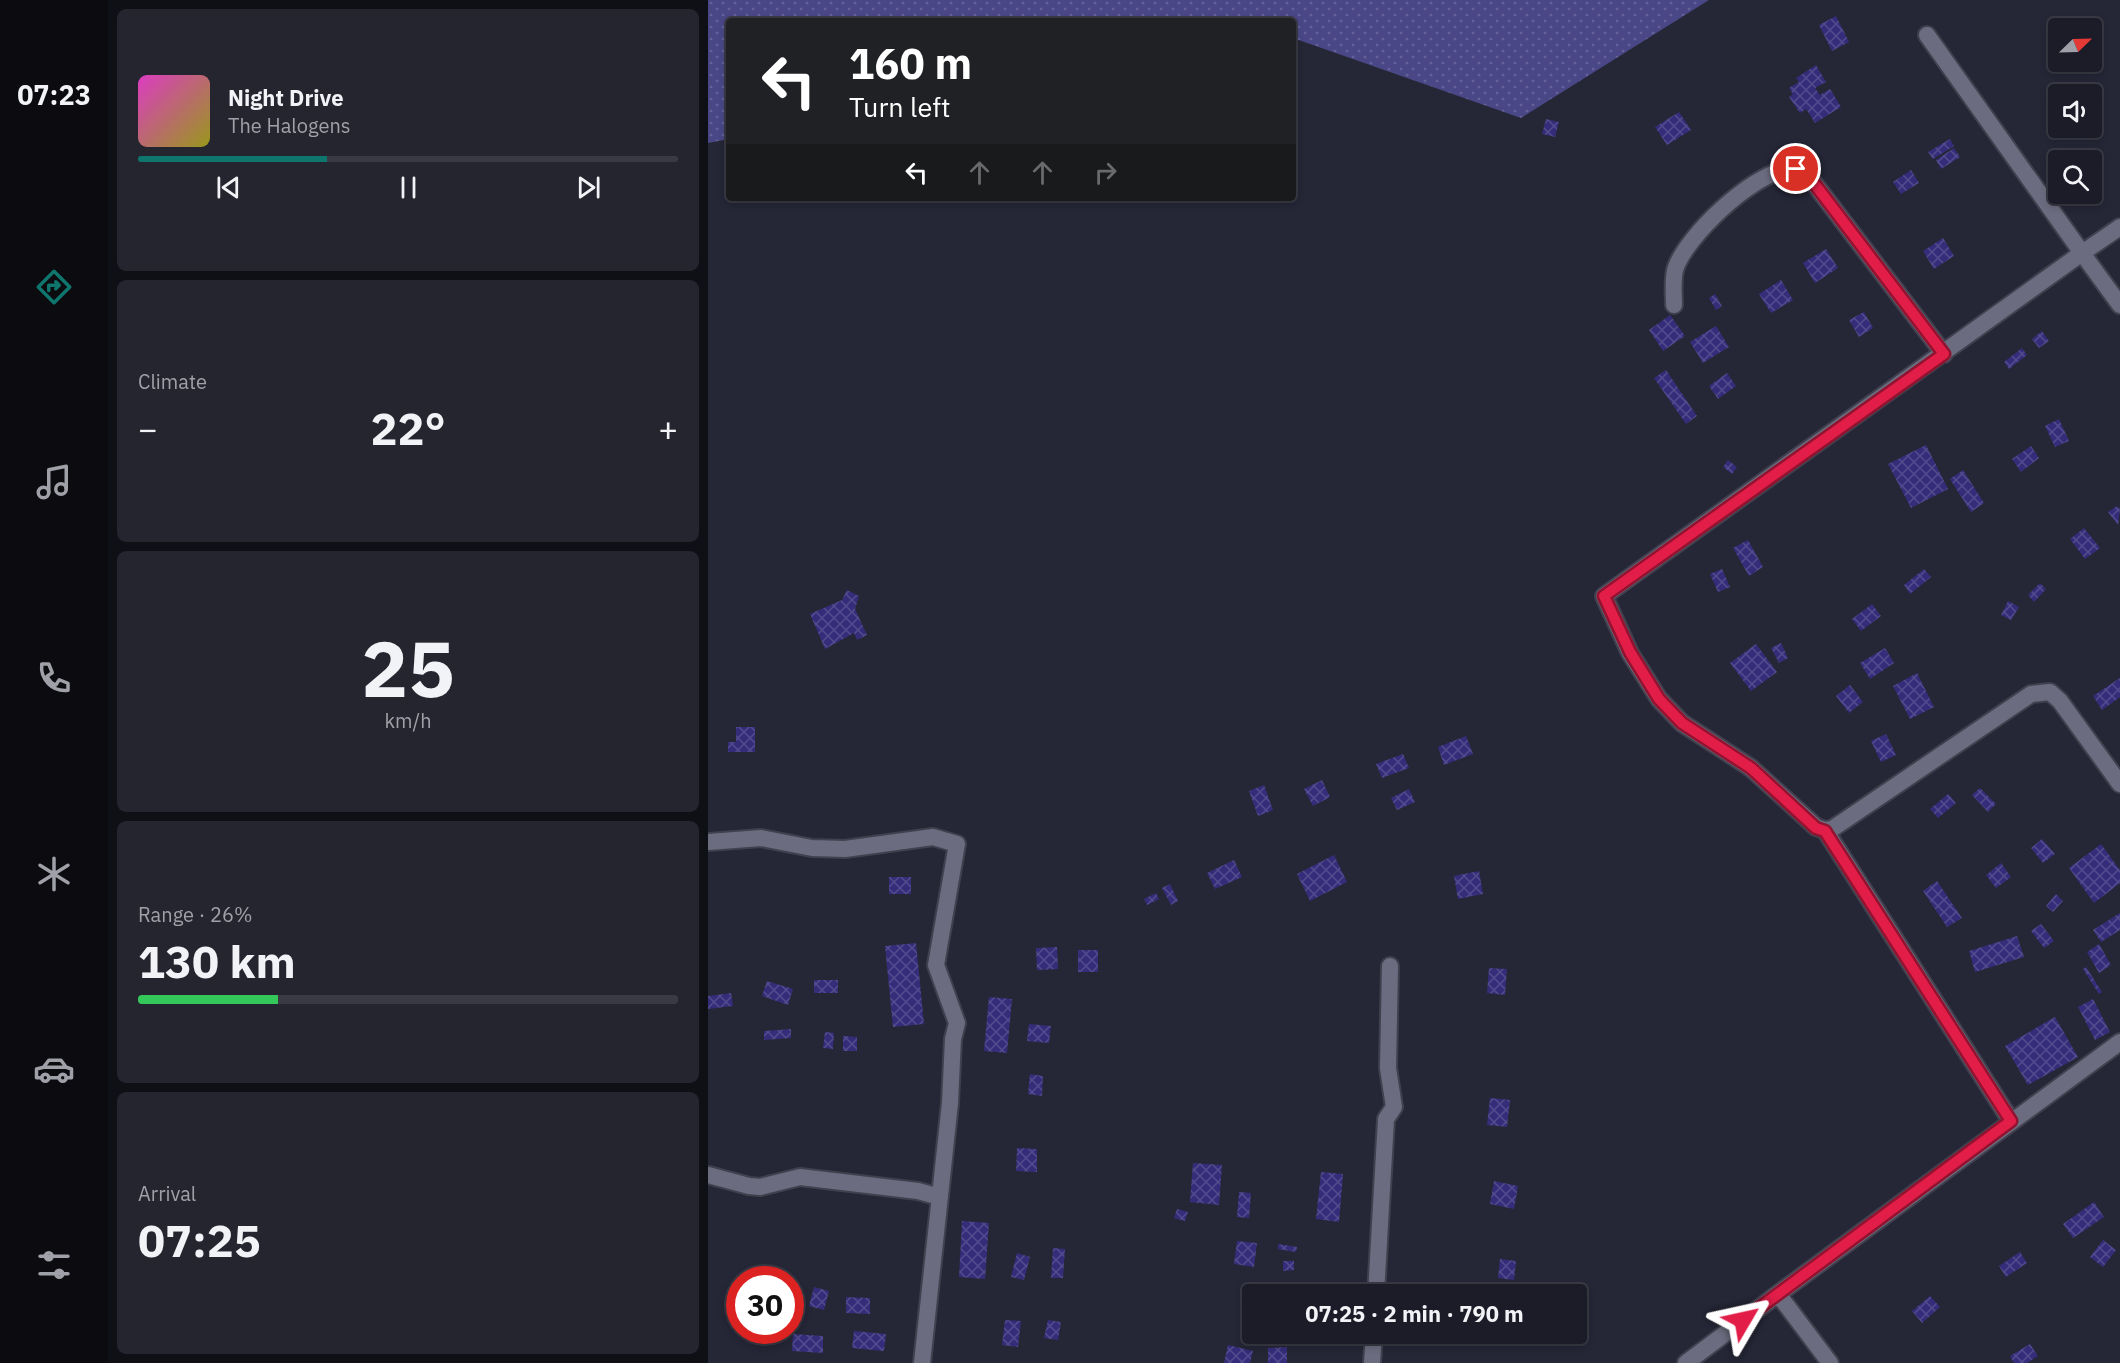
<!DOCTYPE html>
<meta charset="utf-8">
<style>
:root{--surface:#1c1c28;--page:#252530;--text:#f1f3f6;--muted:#a0a1a8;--line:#3a3a45;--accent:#0f766e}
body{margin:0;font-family:"IBM Plex Sans",sans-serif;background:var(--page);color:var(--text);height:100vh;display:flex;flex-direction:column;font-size:22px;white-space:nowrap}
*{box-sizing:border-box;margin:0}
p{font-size:20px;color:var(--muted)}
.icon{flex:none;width:33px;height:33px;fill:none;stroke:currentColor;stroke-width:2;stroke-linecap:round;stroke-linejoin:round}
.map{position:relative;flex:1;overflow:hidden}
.drawer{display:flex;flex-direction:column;gap:9px;padding:9px;background:#0f0f16;width:600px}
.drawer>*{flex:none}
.banner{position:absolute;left:18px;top:18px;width:570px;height:183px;border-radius:6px;box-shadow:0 3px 9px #0003,0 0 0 2px var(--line);background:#202124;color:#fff;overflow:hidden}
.needle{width:39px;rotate:67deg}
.tools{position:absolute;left:1340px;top:18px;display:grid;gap:12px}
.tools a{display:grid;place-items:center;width:54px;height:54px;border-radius:6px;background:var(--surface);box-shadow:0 3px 9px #0003,0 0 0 2px var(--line);font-size:30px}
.speed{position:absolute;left:18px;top:1266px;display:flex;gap:12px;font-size:30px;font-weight:700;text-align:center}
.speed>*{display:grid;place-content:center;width:78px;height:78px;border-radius:50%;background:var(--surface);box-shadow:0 3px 9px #0003,0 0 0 2px var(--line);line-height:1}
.speed .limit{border:9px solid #d22;background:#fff;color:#111}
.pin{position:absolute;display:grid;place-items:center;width:51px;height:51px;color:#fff;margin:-26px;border:3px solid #fff;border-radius:50%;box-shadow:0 2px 6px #0007}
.me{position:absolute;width:66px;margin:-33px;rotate:54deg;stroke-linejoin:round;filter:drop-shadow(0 0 4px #0008)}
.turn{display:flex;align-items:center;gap:21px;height:126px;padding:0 24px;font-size:27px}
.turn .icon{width:78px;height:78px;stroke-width:2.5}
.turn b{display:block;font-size:42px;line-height:51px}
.lanes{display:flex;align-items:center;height:57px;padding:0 24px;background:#0003;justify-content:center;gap:30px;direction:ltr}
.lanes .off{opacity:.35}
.big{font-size:45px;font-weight:700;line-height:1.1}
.drawer .card{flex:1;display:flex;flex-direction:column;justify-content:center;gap:9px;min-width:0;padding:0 21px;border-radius:9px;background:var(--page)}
.drawer .dial{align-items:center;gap:0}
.dial b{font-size:78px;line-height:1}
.song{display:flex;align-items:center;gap:18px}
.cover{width:72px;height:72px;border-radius:9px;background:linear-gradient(135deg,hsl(310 70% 55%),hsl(60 70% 35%))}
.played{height:6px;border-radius:3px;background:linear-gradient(90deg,var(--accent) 35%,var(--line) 35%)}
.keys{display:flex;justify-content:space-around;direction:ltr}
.heat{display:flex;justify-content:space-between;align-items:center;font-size:33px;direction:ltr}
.charge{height:9px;border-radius:4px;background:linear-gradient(90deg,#34c759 26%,var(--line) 0)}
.trip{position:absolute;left:534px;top:1284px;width:345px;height:60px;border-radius:6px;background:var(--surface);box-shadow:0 3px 9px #0003,0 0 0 2px var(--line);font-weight:700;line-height:60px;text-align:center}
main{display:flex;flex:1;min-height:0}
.menu{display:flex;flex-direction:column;width:108px;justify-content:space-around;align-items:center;background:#0b0b10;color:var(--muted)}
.menu .icon{width:42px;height:42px}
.menu .current{color:var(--accent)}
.menu b{font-size:27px;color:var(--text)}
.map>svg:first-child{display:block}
.grass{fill:url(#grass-dots)}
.building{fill:url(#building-cross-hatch)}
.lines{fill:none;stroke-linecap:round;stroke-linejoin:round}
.minor-casing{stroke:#40404e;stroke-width:20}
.minor{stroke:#6b6c7f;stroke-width:16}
.route-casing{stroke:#92132f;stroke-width:15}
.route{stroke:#e11d48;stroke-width:10}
</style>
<main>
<nav class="menu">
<b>07:23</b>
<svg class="icon current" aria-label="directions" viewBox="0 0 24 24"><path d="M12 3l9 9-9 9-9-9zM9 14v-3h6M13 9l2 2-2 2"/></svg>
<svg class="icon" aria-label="music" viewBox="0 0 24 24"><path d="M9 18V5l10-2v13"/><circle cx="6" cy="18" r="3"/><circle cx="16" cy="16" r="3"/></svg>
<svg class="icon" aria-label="phone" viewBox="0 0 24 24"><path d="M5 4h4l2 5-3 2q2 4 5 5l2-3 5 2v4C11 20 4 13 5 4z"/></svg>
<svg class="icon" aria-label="climate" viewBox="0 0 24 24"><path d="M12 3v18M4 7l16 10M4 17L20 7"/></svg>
<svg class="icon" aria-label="car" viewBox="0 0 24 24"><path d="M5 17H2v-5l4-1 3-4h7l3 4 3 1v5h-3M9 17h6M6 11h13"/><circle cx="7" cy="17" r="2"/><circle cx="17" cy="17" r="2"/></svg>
<svg class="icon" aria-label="filters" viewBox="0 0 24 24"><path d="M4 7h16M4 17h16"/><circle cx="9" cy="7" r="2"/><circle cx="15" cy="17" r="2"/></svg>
</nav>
<section class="drawer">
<div class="card">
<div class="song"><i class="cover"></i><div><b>Night Drive</b><p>The Halogens</p></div></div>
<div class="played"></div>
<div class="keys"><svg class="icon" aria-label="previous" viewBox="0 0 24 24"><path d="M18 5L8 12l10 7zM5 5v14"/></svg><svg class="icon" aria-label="pause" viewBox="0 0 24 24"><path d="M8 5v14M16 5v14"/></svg><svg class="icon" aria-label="next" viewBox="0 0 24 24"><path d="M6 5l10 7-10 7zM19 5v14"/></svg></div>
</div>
<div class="card"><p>Climate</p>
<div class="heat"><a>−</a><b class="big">22°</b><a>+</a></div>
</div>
<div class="card dial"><b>25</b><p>km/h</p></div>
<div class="card"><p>Range · 26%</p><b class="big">130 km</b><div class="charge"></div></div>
<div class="card"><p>Arrival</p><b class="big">07:25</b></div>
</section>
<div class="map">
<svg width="1412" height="1363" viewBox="0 0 1412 1363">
<defs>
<pattern id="grass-dots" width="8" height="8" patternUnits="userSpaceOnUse" patternTransform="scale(1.5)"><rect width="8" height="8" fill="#494786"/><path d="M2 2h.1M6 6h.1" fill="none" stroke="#646298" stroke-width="1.8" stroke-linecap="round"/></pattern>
<pattern id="building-cross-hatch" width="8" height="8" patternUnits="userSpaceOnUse" patternTransform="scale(1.5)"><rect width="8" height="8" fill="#352d7a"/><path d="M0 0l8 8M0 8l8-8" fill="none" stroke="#534c8e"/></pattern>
</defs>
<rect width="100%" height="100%" fill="#252636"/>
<!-- grass -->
<path class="grass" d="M0,0H1001L813,118L585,38V21H21V139L0,143Z"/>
<!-- building -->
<path class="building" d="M1128,16L1141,42L1124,51L1111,25Z
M1108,65L1118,82L1107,88L1112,95L1122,89L1133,107L1107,123L1098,109L1092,113L1081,97L1085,94L1081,88L1091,82L1088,78Z
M971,112L983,130L959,145L947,127Z
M838,119L851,122L847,137L834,134Z
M1242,139L1246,146L1225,159L1220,152Z
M1246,148L1252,157L1233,169L1228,160Z
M1203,170L1211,183L1193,194L1185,182Z
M1235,238L1246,256L1226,269L1215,251Z
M1118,249L1130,268L1107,283L1095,263Z
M1073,280L1085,300L1063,313L1051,294Z
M1007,294L1014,306L1008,310L1001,298Z
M1156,312L1165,328L1151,337L1141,320Z
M962,315L977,336L955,351L941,330Z
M1008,326L1021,347L995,363L982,342Z
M1334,331L1341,341L1331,348L1324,339Z
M1314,348L1319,355L1301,369L1296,362Z
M958,370L989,416L978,424L946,378Z
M1019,373L1028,386L1010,399L1001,386Z
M1351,419L1361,441L1347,447L1337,426Z
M1218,445L1240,489L1203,508L1180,464Z
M1323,446L1331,458L1313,472L1304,459Z
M1020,460L1029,467L1024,474L1015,467Z
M1255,470L1276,503L1263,512L1242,479Z
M1409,506L1412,509L1410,525L1400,512Z
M1376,528L1392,548L1377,559L1362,539Z
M1040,540L1055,567L1041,576L1025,548Z
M1014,569L1022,587L1010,592L1002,574Z
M1216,569L1223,577L1202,594L1196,585Z
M1332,583L1338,589L1326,602L1320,595Z
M139,590L151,596L147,609L159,635L149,640L146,633L117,649L102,614L134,600Z
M1300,601L1311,607L1303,620L1293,615Z
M1164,604L1173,616L1153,631L1144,619Z
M1073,643L1080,658L1071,663L1063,648Z
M1048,644L1069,672L1043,691L1022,663Z
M1177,648L1186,663L1162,679L1152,663Z
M1209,673L1226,707L1202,719L1185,686Z
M1412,678V697L1394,710L1385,696Z
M1142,685L1155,702L1141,713L1128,696Z
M28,727H47V752H20V742H28Z
M1178,734L1188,755L1173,762L1163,741Z
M758,736L765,754L736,765L730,747Z
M695,754L701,768L674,778L668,764Z
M614,780L622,797L605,806L596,789Z
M556,785L565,810L550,816L541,791Z
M1272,788L1288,804L1280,812L1264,795Z
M701,789L707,802L689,810L683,798Z
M1240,794L1248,803L1230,818L1222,809Z
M1334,839L1347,854L1335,863L1323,848Z
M1393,844L1412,870V883L1386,903L1361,868Z
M626,855L639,882L602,901L589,874Z
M526,860L534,877L507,889L499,873Z
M1293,863L1303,877L1288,888L1278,875Z
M771,871L775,894L750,899L746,876Z
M181,877H203V894H181Z
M1229,881L1254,918L1239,927L1215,891Z
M462,884L470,901L463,905L454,888Z
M448,893L451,899L439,905L436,899Z
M1348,894L1355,901L1345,912L1338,906Z
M1412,913V930L1393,942L1385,930Z
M1333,924L1346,941L1336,948L1323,931Z
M1309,936L1316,957L1267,972L1261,951Z
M208,943L216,1024L185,1027L177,946Z
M1391,944L1403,965L1391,973L1379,952Z
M349,947L350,969L329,970L328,948Z
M370,950H390V972H370Z
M1378,967L1394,992L1391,994L1375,969Z
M781,968L799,969L797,995L779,993Z
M106,980H130V993H106Z
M59,981L85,989L80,1005L54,996Z
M23,993L25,1006L0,1009V996Z
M281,997L304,999L299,1053L276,1051Z
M1385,999L1402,1032L1387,1040L1370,1007Z
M1347,1017L1370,1057L1320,1085L1297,1046Z
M321,1024L343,1026L341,1043L319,1041Z
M83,1029V1038L56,1040V1031Z
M117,1032L126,1033L125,1049L115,1048Z
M135,1036L149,1037V1051H135Z
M322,1074L335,1076L334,1096L320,1094Z
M782,1098L802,1100L799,1127L779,1125Z
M309,1148L329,1149V1172L308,1171Z
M485,1163L514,1165L511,1205L482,1202Z
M613,1172L635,1174L631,1222L608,1219Z
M786,1181L810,1186L806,1209L782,1204Z
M531,1192L543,1193L541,1218L529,1217Z
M1386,1202L1396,1217L1365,1238L1355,1224Z
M469,1209L480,1212L477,1221L466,1218Z
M254,1221L281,1223L277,1279L251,1277Z
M1395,1240L1408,1250L1395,1267L1382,1257Z
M529,1241L549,1243L546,1267L526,1264Z
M570,1244L589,1247L588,1252L570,1249Z
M345,1248L357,1249L355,1278H343Z
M1312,1252L1319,1263L1298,1277L1291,1266Z
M309,1253L322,1257L316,1280L303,1277Z
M792,1259L808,1261L806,1280L790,1278Z
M575,1261H586V1270L575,1271Z
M106,1287L121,1291L116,1310L101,1306Z
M1222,1296L1232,1307L1214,1323L1204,1311Z
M138,1297L162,1298V1314L138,1313Z
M297,1320L313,1321L310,1347L294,1345Z
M340,1320L353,1322L350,1340L336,1338Z
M146,1331L178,1334L176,1351L144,1348Z
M85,1334L115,1336V1353L84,1351Z
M1322,1344L1330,1356L1319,1363H1306L1302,1356Z
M520,1345L545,1351L542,1363H516Z
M579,1347V1363H560V1348Z"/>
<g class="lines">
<defs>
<path id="minor" d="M1219,35L1374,253L896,596L922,653L951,699L974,723L1043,768L1108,827L1117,830L1124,829L1323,694L1342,692L1352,701L1412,784
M1412,227L1374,253L1412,305
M966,305C966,294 964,278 968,267C980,235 1042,176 1077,170C1085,168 1091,171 1099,174L1236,354
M1117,830L1303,1121
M0,842L53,838L104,848L137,849L225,837L249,844L228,965L249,1023L245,1039L242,1103L214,1363
M0,1175L41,1186L52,1187L92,1177L210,1191L232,1197
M668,1294L678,1119L686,1107L680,1068L682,966
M1070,1294L1412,1042
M664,1363L666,1334
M978,1363L1070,1294L1122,1363"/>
</defs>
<!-- minor casing -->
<use href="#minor" class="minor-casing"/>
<!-- minor -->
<use href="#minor" class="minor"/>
</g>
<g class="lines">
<defs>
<path id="route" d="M1035,1320L1303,1121L1117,831L1108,828L1043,768L974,723L951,699L922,652L896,596L1236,354L1099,174L1088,169"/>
</defs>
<!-- route casing -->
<use href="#route" class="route-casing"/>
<!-- route -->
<use href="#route" class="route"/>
</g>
</svg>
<div class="tools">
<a><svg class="needle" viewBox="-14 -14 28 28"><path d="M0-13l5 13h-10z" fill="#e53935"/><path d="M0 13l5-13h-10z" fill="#a0a1a8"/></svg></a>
<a><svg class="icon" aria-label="sound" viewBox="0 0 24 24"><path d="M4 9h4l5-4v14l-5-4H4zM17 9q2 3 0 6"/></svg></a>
<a><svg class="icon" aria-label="search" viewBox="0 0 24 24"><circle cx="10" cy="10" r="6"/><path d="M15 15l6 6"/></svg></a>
</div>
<div class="speed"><div class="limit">30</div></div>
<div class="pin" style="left:1088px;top:169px;background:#d93025"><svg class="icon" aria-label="arrive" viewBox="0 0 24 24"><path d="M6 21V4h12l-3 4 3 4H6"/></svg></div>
<svg class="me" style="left:1035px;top:1320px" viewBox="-20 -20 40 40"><path d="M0-17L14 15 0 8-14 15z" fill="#e11d48" stroke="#fff" stroke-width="4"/></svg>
<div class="trip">07:25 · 2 min · 790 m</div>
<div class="banner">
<div class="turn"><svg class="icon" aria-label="left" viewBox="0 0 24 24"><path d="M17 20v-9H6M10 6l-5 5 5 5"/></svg><div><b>160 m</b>Turn left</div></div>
<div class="lanes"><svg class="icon" aria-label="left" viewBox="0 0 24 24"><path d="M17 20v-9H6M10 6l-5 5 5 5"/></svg><svg class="icon off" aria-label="ahead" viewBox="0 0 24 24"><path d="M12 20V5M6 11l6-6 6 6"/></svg><svg class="icon off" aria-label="ahead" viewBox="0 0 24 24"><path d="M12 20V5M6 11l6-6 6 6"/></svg><svg class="icon off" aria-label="right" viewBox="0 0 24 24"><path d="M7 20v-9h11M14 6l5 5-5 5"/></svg></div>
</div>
</div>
</main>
